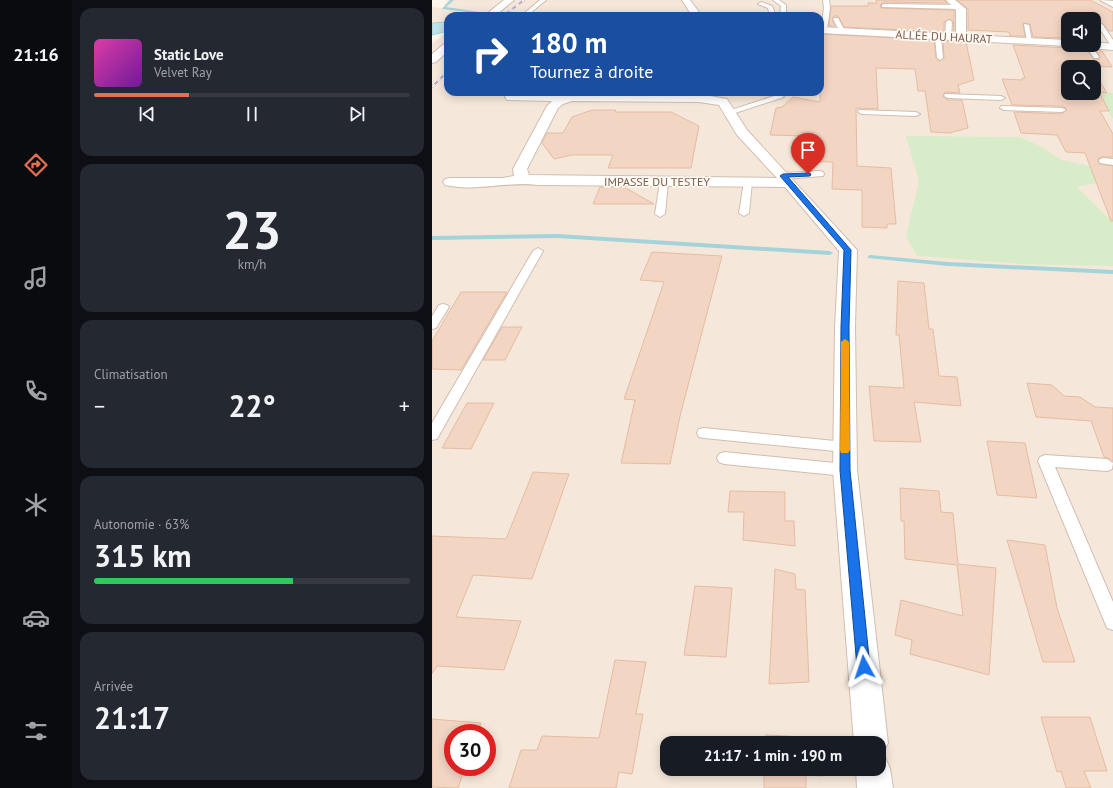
<!DOCTYPE html>
<html lang="fr">
<meta charset="utf-8">
<style>
:root{--surface:#171b24;--page:#242831;--text:#f1f3f6;--muted:#9ea1a6;--line:#363941;--accent:#e76f51}
body{margin:0;font-family:"PT Sans",sans-serif;background:var(--page);color:var(--text);height:100vh;display:flex;flex-direction:column;font-size:15px;white-space:nowrap}
*{box-sizing:border-box;margin:0}
p{font-size:13px;color:var(--muted)}
.icon{flex:none;width:22px;height:22px;fill:none;stroke:currentColor;stroke-width:2;stroke-linecap:round;stroke-linejoin:round}
.map{position:relative;flex:1;overflow:hidden}
.drawer{display:flex;flex-direction:column;gap:8px;padding:8px;background:#0d0f14;width:360px}
.drawer>*{flex:none}
.hud{position:absolute;left:12px;top:12px;width:380px;height:84px;border-radius:12px;box-shadow:0 2px 10px #0003;background:#1a4fa0;color:#fff;overflow:hidden}
.controls{position:absolute;left:629px;top:12px;display:grid;gap:8px}
.controls a{display:grid;place-items:center;width:40px;height:40px;border-radius:8px;background:var(--surface);box-shadow:0 2px 10px #0003;font-size:20px}
.speed{position:absolute;left:12px;top:724px;display:flex;gap:8px;font-size:20px;font-weight:700;text-align:center}
.speed>*{display:grid;place-content:center;width:52px;height:52px;border-radius:50%;background:var(--surface);box-shadow:0 2px 10px #0003;line-height:1}
.speed .limit{border:6px solid #d22;background:#fff;color:#111}
.pin{position:absolute;display:grid;place-items:center;width:34px;height:34px;color:#fff;margin:-41px -17px;border-radius:50% 50% 50% 0;rotate:-45deg;box-shadow:0 0 4px #0007}
.pin .icon{rotate:45deg}
.me{position:absolute;width:44px;margin:-22px;rotate:355deg;stroke-linejoin:round;filter:drop-shadow(0 0 3px #0008)}
.turn{display:flex;align-items:center;gap:14px;height:84px;padding:0 20px;font-size:18px}
.turn .icon{width:52px;height:52px;stroke-width:2.5}
.turn b{display:block;font-size:28px;line-height:34px}
.big{font-size:30px;font-weight:600;line-height:1.1}
.drawer .widget{flex:1;display:flex;flex-direction:column;justify-content:center;gap:6px;min-width:0;padding:0 14px;border-radius:12px;background:var(--page)}
.drawer .dial{align-items:center;gap:0}
.dial b{font-size:52px;line-height:1}
.song{display:flex;align-items:center;gap:12px}
.cover{width:48px;height:48px;border-radius:6px;background:linear-gradient(135deg,hsl(320 70% 55%),hsl(280 70% 35%))}
.played{height:4px;border-radius:2px;background:linear-gradient(90deg,var(--accent) 30%,var(--line) 30%)}
.keys{display:flex;justify-content:space-around;direction:ltr}
.heat{display:flex;justify-content:space-between;align-items:center;font-size:22px;direction:ltr}
.charge{height:6px;border-radius:3px;background:linear-gradient(90deg,#34c759 63%,var(--line) 0)}
.trip{position:absolute;left:228px;top:736px;width:226px;height:40px;border-radius:12px;background:var(--surface);box-shadow:0 2px 10px #0003;font-weight:600;line-height:40px;text-align:center}
main{display:flex;flex:1;min-height:0}
.menu{display:flex;flex-direction:column;width:72px;justify-content:space-around;align-items:center;background:#090b0e;color:var(--muted)}
.menu .icon{width:28px;height:28px}
.menu .selected{color:var(--accent)}
.menu b{font-size:18px;color:var(--text)}
.map>svg:first-child{display:block}
.residential{fill:#f5e8da;fill-rule:evenodd}
.green{fill:#d8ecc9}
.water{fill:#bfe3e8;stroke:#a5d3da}
.lines{fill:none;stroke-linecap:round;stroke-linejoin:round}
.stream{fill:#a5d3da;fill-rule:evenodd}
.building{fill:#f3d5c3;stroke:#e6bba3}
.lane-casing{stroke:#d1beb0;stroke-width:2}
.street-casing{stroke:#d1beb0;stroke-width:2}
.secondary-casing{stroke:#d6c0b0;stroke-width:2}
.lane{fill:#fff;fill-rule:evenodd}
.street{fill:#fff;fill-rule:evenodd}
.secondary{fill:#fff;fill-rule:evenodd}
.rail-casing{stroke:#b9a8c9;stroke-width:2}
.rail{stroke:#fffaf3;stroke-width:1.5;stroke-dasharray:4;stroke-linecap:butt}
.route{fill:#1a73e8;stroke:#114b97}
.slow{fill:#f59e0b}
.labels{text-anchor:middle;stroke-width:3.5;stroke-linejoin:round;paint-order:stroke}
.far-street-label{font-size:12px;fill:#7a5c4d;stroke:#fffaf3}
</style>
<main>
<nav class="menu">
<b>21:16</b>
<svg class="icon selected" aria-label="directions" viewBox="0 0 24 24"><path d="M12 3l9 9-9 9-9-9zM9 14v-3h6M13 9l2 2-2 2"/></svg>
<svg class="icon" aria-label="music" viewBox="0 0 24 24"><path d="M9 18V5l10-2v13"/><circle cx="6" cy="18" r="3"/><circle cx="16" cy="16" r="3"/></svg>
<svg class="icon" aria-label="phone" viewBox="0 0 24 24"><path d="M5 4h4l2 5-3 2q2 4 5 5l2-3 5 2v4C11 20 4 13 5 4z"/></svg>
<svg class="icon" aria-label="climate" viewBox="0 0 24 24"><path d="M12 3v18M4 7l16 10M4 17L20 7"/></svg>
<svg class="icon" aria-label="car" viewBox="0 0 24 24"><path d="M5 17H2v-5l4-1 3-4h7l3 4 3 1v5h-3M9 17h6M6 11h13"/><circle cx="7" cy="17" r="2"/><circle cx="17" cy="17" r="2"/></svg>
<svg class="icon" aria-label="filters" viewBox="0 0 24 24"><path d="M4 7h16M4 17h16"/><circle cx="9" cy="7" r="2"/><circle cx="15" cy="17" r="2"/></svg>
</nav>
<section class="drawer">
<div class="widget">
<div class="song"><i class="cover"></i><div><b>Static Love</b><p>Velvet Ray</p></div></div>
<div class="played"></div>
<div class="keys"><svg class="icon" aria-label="previous" viewBox="0 0 24 24"><path d="M18 5L8 12l10 7zM5 5v14"/></svg><svg class="icon" aria-label="pause" viewBox="0 0 24 24"><path d="M8 5v14M16 5v14"/></svg><svg class="icon" aria-label="next" viewBox="0 0 24 24"><path d="M6 5l10 7-10 7zM19 5v14"/></svg></div>
</div>
<div class="widget dial"><b>23</b><p>km/h</p></div>
<div class="widget"><p>Climatisation</p>
<div class="heat"><a>−</a><b class="big">22°</b><a>+</a></div>
</div>
<div class="widget"><p>Autonomie · 63%</p><b class="big">315 km</b><div class="charge"></div></div>
<div class="widget"><p>Arrivée</p><b class="big">21:17</b></div>
</section>
<div class="map">
<svg width="681" height="788" viewBox="0 0 681 788">
<rect width="100%" height="100%" fill="#fdf6ec"/>
<!-- residential -->
<path class="residential" d="M16,0H681V788H0V43L16,32V92H388V16H16V22L0,23V7L10,8ZM636,19H662V45H636ZM636,67H662V93H636ZM21,733H55V767H21ZM235,743H447V769H235Z"/>
<!-- green -->
<path class="green" d="M665,92L681,93V119Z
M474,136L588,137L608,146L630,160L676,170L681,180L645,187L675,217L681,218V266L591,264L485,256L474,236L487,181Z"/>
<!-- water -->
<path class="water" d="M16,22V31L0,35V23Z"/>
<g class="lines">
<!-- stream -->
<path class="stream" d="M18,0H22L14,7L47,12L45,13L10,9Z
M498,7L499,9L459,10L457,9Z
M125,234L398,251L401,253L398,255L125,238L0,240V236Z
M438,255L516,262L681,270V274L516,266L436,258V256Z"/>
</g>
<!-- building -->
<path class="building" d="M444,0H512L515,3L452,2L449,4L448,7L450,8L522,10V32H521L522,22L518,19L512,22V32L412,27L406,16H402L400,19L403,26H397L399,6H436V3H445Z
M525,0H658L681,12V31H677L670,23L665,26L667,31L662,30V19H636V38L601,37L598,24L592,23L591,24L593,36H578L577,32L536,30V9Z
M388,34L502,40L504,58L507,61L512,58L511,41L534,42L542,80L526,85L528,93L513,92L511,96L516,100H530L536,128L517,133L499,132L493,91H486L483,69L444,68L446,109L424,108L425,166L459,168L464,224H455V228L430,227V190L400,189L401,162L369,161L372,136L338,135L344,108L350,107L361,97L388,102Z
M581,45L636,48L641,45H652L662,60H666L668,57L664,50L670,51L680,67L658,66L659,67H636V93H662V72L675,93L667,92L677,111H668L681,134V157H671L667,158L666,162L668,164L681,166V221H679L653,153L634,152L625,135L589,133L582,112L630,114L635,109L630,106L580,105L570,79L590,80V78H593Z
M160,110H184L183,112H239L267,126L259,168H176L181,155H140L122,159L110,143L115,133H131L140,117Z
M168,187H192L222,204H161Z
M220,252L290,256L248,416L238,464L189,463L203,400L192,399L232,282L208,280Z
M466,281L492,283L497,329H501L507,376L525,377L529,406L482,402L489,442L442,441L437,386L472,388L467,335H464Z
M29,292H75L29,370L0,369V341Z
M70,327H90L73,360H51Z
M595,383L620,385L632,396L648,397L663,407L681,408V461L676,458L672,457L659,421L604,417Z
M35,403H62L39,449L10,448Z
M555,441L593,443L605,498L565,495Z
M101,472L137,474L100,579L41,575L24,617L89,621L72,670L5,666L0,674V536L74,539Z
M468,488L507,491L509,512L521,513L526,564L564,568L557,675L478,654L480,640L463,635L469,600L531,616L525,565L473,559L472,521H469Z
M298,491L353,492V521H362L363,546L311,540L312,512H296Z
M575,540L613,545L625,608L643,662H611Z
M343,569L363,574L364,589L373,590L377,682L337,684Z
M263,586L300,588L294,657L252,655Z
M183,660L214,662L204,714H211L200,774L187,772L184,788H77L89,750H105L110,736L167,738Z
M609,717H658L675,771H652L659,788H634L629,771L625,772Z
M0,719L49,723L45,733H21V767H33L26,788L0,787Z
M334,735L392,738V743H333Z
M332,769H391V776L374,775V788H332Z"/>
<g class="lines">
<defs>
<path id="lane" d="M108,0H114L95,16H89Z
M341,0H347L354,5V16H348L349,6Z
M391,0H397L398,8L395,30L392,32L389,30L392,8Z
M329,2L340,6L344,16H338L336,8L326,4Z
M452,4L526,5L529,7L526,9L450,7V5Z
M402,18H406L413,31L412,32H408L401,19Z
M517,20L520,22L519,37L516,39L513,37L514,22Z
M592,24L597,25L600,42L595,41Z
M669,24L671,25L681,40V47L679,46L666,26Z
M506,35L509,37L511,58L508,60L505,58L503,37Z
M653,45H659L667,57L666,58H662Z
M513,94L569,96L573,98L569,100L516,98L512,96Z
M345,95H348L352,97L300,114H294L293,112Z
M569,106L630,108L634,110L630,112L572,110L568,108Z
M427,110L484,112L488,114L484,116L430,114L426,112Z
M671,158L681,159V165L668,163L667,161L668,159Z
M388,171L391,172L392,174L391,176L351,179L347,176L351,173Z
M232,179L236,182L233,214L228,217L223,214L228,182Z
M316,179L320,182L317,213L312,216L307,213L312,182Z
M106,248L111,251L5,439L0,440V423L101,251Z
M11,304L15,305L17,307L4,328L0,329V316L7,305Z
M272,428L413,442L418,443L420,447L418,451L413,452L272,438L267,437L265,433L267,429Z
M292,452L413,464L418,466L420,470L418,474L413,476L292,464L287,462L285,458L287,454Z
M613,455L675,459L681,463L680,469L675,471L623,467L681,602V630L675,628L606,461L608,457Z"/>
<path id="street" d="M72,0H82L63,16H52Z
M250,0H258L270,16H260Z
M514,0H523L534,9V35L636,40V45H640L636,46L388,33V27L524,34V10Z
M662,42L681,44V50L658,48L653,45H662Z
M16,43V51L4,62L0,63V54L12,44Z
M79,93L267,94L295,99L315,130L425,250L423,327L425,470L456,743L450,755L453,757L458,769L461,788H425L424,769H447V743H422L401,470L403,327L407,251L353,187L106,185C77,181 42,192 13,185L11,182L13,179L18,178H70L82,176L81,169L115,106L120,101L75,100L73,97L75,94ZM140,101L267,102L287,105L305,135L345,178L97,175L95,169L126,108L131,104Z"/>
<path id="secondary" d="M668,0L681,1V7Z"/>
</defs>
<!-- lane casing -->
<use href="#lane" class="lane-casing"/>
<!-- street casing -->
<use href="#street" class="street-casing"/>
<!-- secondary casing -->
<use href="#secondary" class="secondary-casing"/>
<!-- lane -->
<use href="#lane" class="lane"/>
<!-- street -->
<use href="#street" class="street"/>
<!-- secondary -->
<use href="#secondary" class="secondary"/>
<defs>
<path id="rail" d="M71,16L92,0
M0,87L16,71"/>
</defs>
<!-- rail casing -->
<use href="#rail" class="rail-casing"/>
<!-- rail -->
<use href="#rail" class="rail"/>
</g>
<!-- route -->
<path class="route" d="M376,173L379,174L378,176L356,177L419,250L417,327L418,470L438,667L436,672L432,674L427,672L425,667L408,470L409,327L412,250L348,176L351,174Z"/>
<!-- slow -->
<path class="slow" d="M413,339L417,342L418,450L416,453H409L408,450L409,342Z"/>
<g class="labels">
<!-- far-street labels -->
<g class="far-street-label">
<text transform="translate(512 37) rotate(3)" y="4">ALLÉE DU HAURAT</text>
<text x="225" y="186">IMPASSE DU TESTEY</text>
</g>
</g>
</svg>
<div class="controls">
<a><svg class="icon" aria-label="sound" viewBox="0 0 24 24"><path d="M4 9h4l5-4v14l-5-4H4zM17 9q2 3 0 6"/></svg></a>
<a><svg class="icon" aria-label="search" viewBox="0 0 24 24"><circle cx="10" cy="10" r="6"/><path d="M15 15l6 6"/></svg></a>
</div>
<div class="speed"><div class="limit">30</div></div>
<div class="pin" style="left:376px;top:174px;background:#d93025"><svg class="icon" aria-label="arrive" viewBox="0 0 24 24"><path d="M6 21V4h12l-3 4 3 4H6"/></svg></div>
<svg class="me" style="left:432px;top:667px" viewBox="-20 -20 40 40"><path d="M0-17L14 15 0 8-14 15z" fill="#1a73e8" stroke="#fff" stroke-width="4"/></svg>
<div class="trip">21:17 · 1 min · 190 m</div>
<div class="hud">
<div class="turn"><svg class="icon" aria-label="right" viewBox="0 0 24 24"><path d="M7 20v-9h11M14 6l5 5-5 5"/></svg><div><b>180 m</b>Tournez à droite</div></div>
</div>
</div>
</main>
